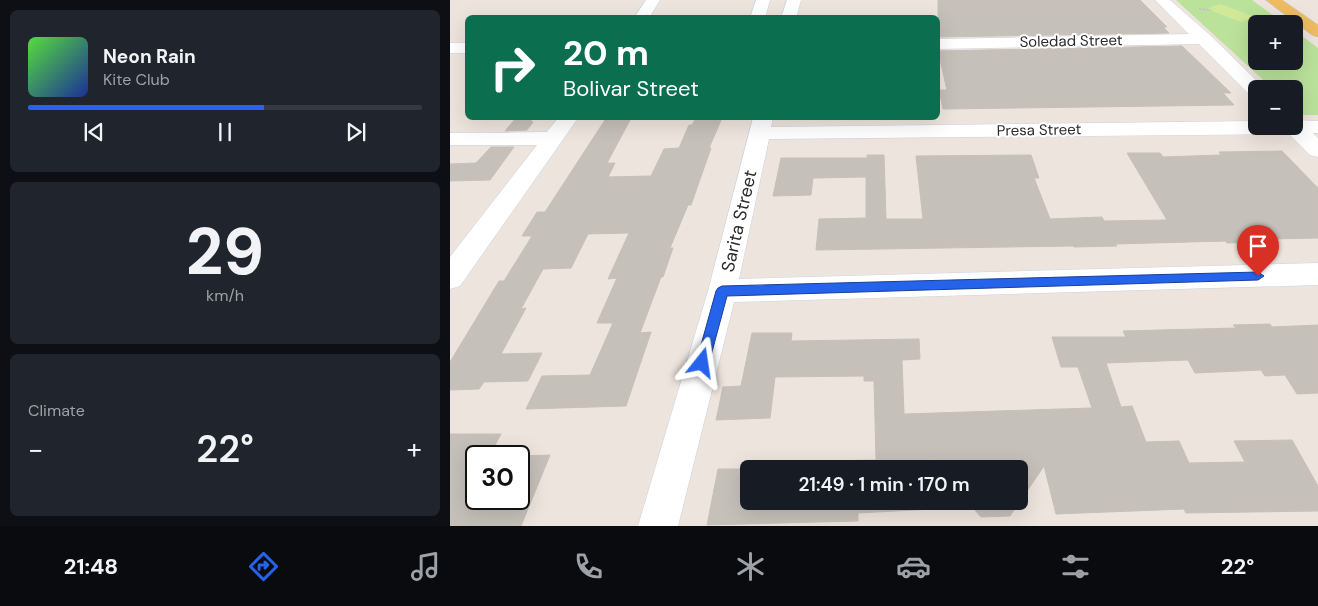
<!DOCTYPE html>
<meta charset="utf-8">
<style>
:root{--surface:#171b24;--page:#20242c;--text:#f1f3f6;--muted:#9ea1a6;--line:#363941;--accent:#2563eb}
body{margin:0;font-family:"DM Sans",sans-serif;background:var(--page);color:var(--text);height:100vh;display:flex;flex-direction:column;font-size:19px;white-space:nowrap}
*{box-sizing:border-box;margin:0}
p{font-size:16px;color:var(--muted)}
.icon{flex:none;width:28px;height:28px;fill:none;stroke:currentColor;stroke-width:2;stroke-linecap:round;stroke-linejoin:round}
.map{position:relative;flex:1;overflow:hidden}
.panel{display:flex;flex-direction:column;gap:10px;padding:10px;background:#0d0f14;width:450px}
.panel>*{flex:none}
.top-card{position:absolute;left:15px;top:15px;width:475px;height:105px;border-radius:8px;box-shadow:0 5px 20px #0002;background:#0b6e4f;color:#fff;overflow:hidden}
.fabs{position:absolute;left:798px;top:15px;display:grid;gap:10px}
.fabs a{display:grid;place-items:center;width:55px;height:55px;border-radius:8px;background:var(--surface);box-shadow:0 5px 20px #0002;font-size:25px}
.speed{position:absolute;left:15px;top:445px;display:flex;gap:10px;font-size:25px;font-weight:700;text-align:center}
.speed>*{display:grid;place-content:center;width:65px;height:65px;border-radius:50%;background:var(--surface);box-shadow:0 5px 20px #0002;line-height:1}
.speed .limit{border:2px solid #111;border-radius:8px;background:#fff;color:#111}
.pin{position:absolute;display:grid;place-items:center;width:42px;height:42px;color:#fff;margin:-51px -21px;border-radius:50% 50% 50% 0;rotate:-45deg;box-shadow:0 0 5px #0007}
.pin .icon{rotate:45deg}
.me{position:absolute;width:55px;margin:-28px;rotate:15deg;stroke-linejoin:round;filter:drop-shadow(0 0 4px #0008)}
.turn{display:flex;align-items:center;gap:18px;height:105px;padding:0 15px;font-size:22px}
.turn .icon{width:65px;height:65px;stroke-width:2.5}
.turn b{display:block;font-size:35px;line-height:42px}
.big{font-size:38px;font-weight:600;line-height:1.1}
.panel .widget{flex:1;display:flex;flex-direction:column;justify-content:center;gap:8px;min-width:0;padding:0 18px;border-radius:8px;background:var(--page)}
.panel .dial{align-items:center;gap:0}
.dial b{font-size:65px;line-height:1}
.song{display:flex;align-items:center;gap:15px}
.cover{width:60px;height:60px;border-radius:8px;background:linear-gradient(135deg,hsl(110 70% 55%),hsl(230 70% 35%))}
.played{height:5px;border-radius:2px;background:linear-gradient(90deg,var(--accent) 60%,var(--line) 60%)}
.keys{display:flex;justify-content:space-around;direction:ltr}
.heat{display:flex;justify-content:space-between;align-items:center;font-size:28px;direction:ltr}
.trip{position:absolute;left:290px;top:460px;width:288px;height:50px;border-radius:8px;background:var(--surface);box-shadow:0 5px 20px #0002;font-weight:600;line-height:50px;text-align:center}
.tabs{display:flex;height:80px;justify-content:space-around;align-items:center;background:#090b0e;color:var(--muted)}
.tabs .icon{width:35px;height:35px}
.tabs .current{color:var(--accent)}
.tabs b{font-size:22px;color:var(--text)}
main{display:flex;flex:1;min-height:0}
.map>svg:first-child{display:block}
.green{fill:#bbe29b}
.pitch{fill:#d0e997}
.building{fill:#c5c0b9;stroke:#c8c0b7}
.lines{fill:none;stroke-linecap:round;stroke-linejoin:round}
.minor-casing{stroke:#ccd1dc;stroke-width:1}
.major-casing{stroke:#c4c4c4;stroke-width:1}
.path{stroke:#c4c4c4;stroke-width:2;stroke-dasharray:2.5 1;stroke-linecap:butt}
.minor{fill:#fff;fill-rule:evenodd}
.major{fill:#efbd60;fill-rule:evenodd}
.route{fill:#2563eb;stroke:#184099}
.labels{text-anchor:middle;stroke-width:4;stroke-linejoin:round;paint-order:stroke}
.far-street-label{font-size:15px;fill:#2b2b2b;stroke:#fff}
.street-label{font-size:18px;fill:#2b2b2b;stroke:#fff}
</style>
<main>
<section class="panel">
<div class="widget">
<div class="song"><i class="cover"></i><div><b>Neon Rain</b><p>Kite Club</p></div></div>
<div class="played"></div>
<div class="keys"><svg class="icon" aria-label="previous" viewBox="0 0 24 24"><path d="M18 5L8 12l10 7zM5 5v14"/></svg><svg class="icon" aria-label="pause" viewBox="0 0 24 24"><path d="M8 5v14M16 5v14"/></svg><svg class="icon" aria-label="next" viewBox="0 0 24 24"><path d="M6 5l10 7-10 7zM19 5v14"/></svg></div>
</div>
<div class="widget dial"><b>29</b><p>km/h</p></div>
<div class="widget"><p>Climate</p>
<div class="heat"><a>−</a><b class="big">22°</b><a>+</a></div>
</div>
</section>
<div class="map">
<svg width="868" height="526" viewBox="0 0 868 526">
<rect width="100%" height="100%" fill="#ede4dd"/>
<!-- green -->
<path class="green" d="M726,0H802L835,24H806V61H844V30L868,48V115H853L844,107V89H823Z"/>
<!-- pitch -->
<path class="pitch" d="M770,4L805,17L791,22L757,9Z"/>
<!-- building -->
<path class="building" d="M488,0H690L717,27H713L719,33L488,37Z
M732,46L781,93H773L784,105L493,109L489,90H497L488,51Z
M66,118H78L83,122L77,130L55,131Z
M246,118H272L259,148H261L241,205H238L220,248H223L213,277H211L190,333L201,332L176,406L76,409L92,376L140,375L163,323H147L167,278L158,279L179,233L138,234L121,268L93,269L71,309L76,308L51,354L92,353L78,381L34,382L29,389L0,390V362L49,281H54L82,236H72L87,212H95L155,120H180L157,163H165L158,177L201,176L214,149L229,148L239,125H242Z
M41,147H64L40,180L0,181V164L26,163Z
M832,151L868,188V238L819,239L822,242L777,243L776,241L665,244L667,246L624,247L623,246L366,250L369,219L416,218V177L363,178L361,195L323,196L331,158H417V155H434L436,219H473L466,156L581,155L589,178H584L600,219L652,217L654,221L717,220L677,153H710L713,157L771,155L769,152Z
M820,324L822,327L868,325V393L847,394L835,375L815,376L811,370L745,373L738,360L656,363L671,407L682,406L696,442L729,441L739,463L795,462L784,441L842,440L868,486V511L736,513L734,509L606,514L594,466L560,516L531,517L517,501H569V469H488L478,458L479,469H313L365,468V461L426,460L424,381H414V376L325,377L320,418L266,420L273,387L291,386L302,333H342L341,341L469,339L470,359L452,360L454,414L642,408L628,367H611L602,337H676L673,331L786,328L783,325Z
M0,434H51L39,456H26V499H69V456L100,455L71,526H0Z
M268,469H299V501H482L483,509L408,513V521L257,525Z"/>
<g class="lines">
<defs>
<path id="minor" d="M196,0H210L199,18H184Z
M306,0H320L315,18H300Z
M337,0H351L346,18H331Z
M705,0H720L761,36L815,89H806V96L799,94L749,44L488,49V39L739,34Z
M0,43H18V53H0Z
M108,118H128L10,286L0,289V257L87,145H0V133L97,132Z
M303,118H323L321,127L806,121V126H844V120L868,121V133H863L868,138V157L860,155L839,134L319,139L289,279L868,263V285L284,302L228,526H188L258,291Z"/>
<path id="major" d="M816,0H832L868,25V37L862,35Z"/>
</defs>
<!-- minor casing -->
<use href="#minor" class="minor-casing"/>
<!-- major casing -->
<use href="#major" class="major-casing"/>
<!-- path -->
<path class="path" d="M749,9L761,10"/>
<!-- minor -->
<use href="#minor" class="minor"/>
<!-- major -->
<use href="#major" class="major"/>
</g>
<!-- route -->
<path class="route" d="M808,272L814,276L808,280L277,296L259,363L257,368L252,369L247,368L246,363L266,291L268,288L272,286Z"/>
<g class="labels">
<!-- far-street labels -->
<g class="far-street-label">
<text transform="translate(621 41) rotate(-1)" y="5">Soledad Street</text>
<text transform="translate(589 130) rotate(-1)" y="5">Presa Street</text>
</g>
<!-- street labels -->
<g class="street-label">
<text transform="translate(289 221) rotate(-77)" y="6">Sarita Street</text>
</g>
</g>
</svg>
<div class="fabs">
<a>+</a>
<a>−</a>
</div>
<div class="speed"><div class="limit">30</div></div>
<div class="pin" style="left:808px;top:276px;background:#d93025"><svg class="icon" aria-label="arrive" viewBox="0 0 24 24"><path d="M6 21V4h12l-3 4 3 4H6"/></svg></div>
<svg class="me" style="left:252px;top:363px" viewBox="-20 -20 40 40"><path d="M0-17L14 15 0 8-14 15z" fill="#2563eb" stroke="#fff" stroke-width="4"/></svg>
<div class="trip">21:49 · 1 min · 170 m</div>
<div class="top-card">
<div class="turn"><svg class="icon" aria-label="right" viewBox="0 0 24 24"><path d="M7 20v-9h11M14 6l5 5-5 5"/></svg><div><b>20 m</b>Bolivar Street</div></div>
</div>
</div>
</main>
<nav class="tabs">
<b>21:48</b>
<svg class="icon current" aria-label="directions" viewBox="0 0 24 24"><path d="M12 3l9 9-9 9-9-9zM9 14v-3h6M13 9l2 2-2 2"/></svg>
<svg class="icon" aria-label="music" viewBox="0 0 24 24"><path d="M9 18V5l10-2v13"/><circle cx="6" cy="18" r="3"/><circle cx="16" cy="16" r="3"/></svg>
<svg class="icon" aria-label="phone" viewBox="0 0 24 24"><path d="M5 4h4l2 5-3 2q2 4 5 5l2-3 5 2v4C11 20 4 13 5 4z"/></svg>
<svg class="icon" aria-label="climate" viewBox="0 0 24 24"><path d="M12 3v18M4 7l16 10M4 17L20 7"/></svg>
<svg class="icon" aria-label="car" viewBox="0 0 24 24"><path d="M5 17H2v-5l4-1 3-4h7l3 4 3 1v5h-3M9 17h6M6 11h13"/><circle cx="7" cy="17" r="2"/><circle cx="17" cy="17" r="2"/></svg>
<svg class="icon" aria-label="filters" viewBox="0 0 24 24"><path d="M4 7h16M4 17h16"/><circle cx="9" cy="7" r="2"/><circle cx="15" cy="17" r="2"/></svg>
<b>22°</b>
</nav>
